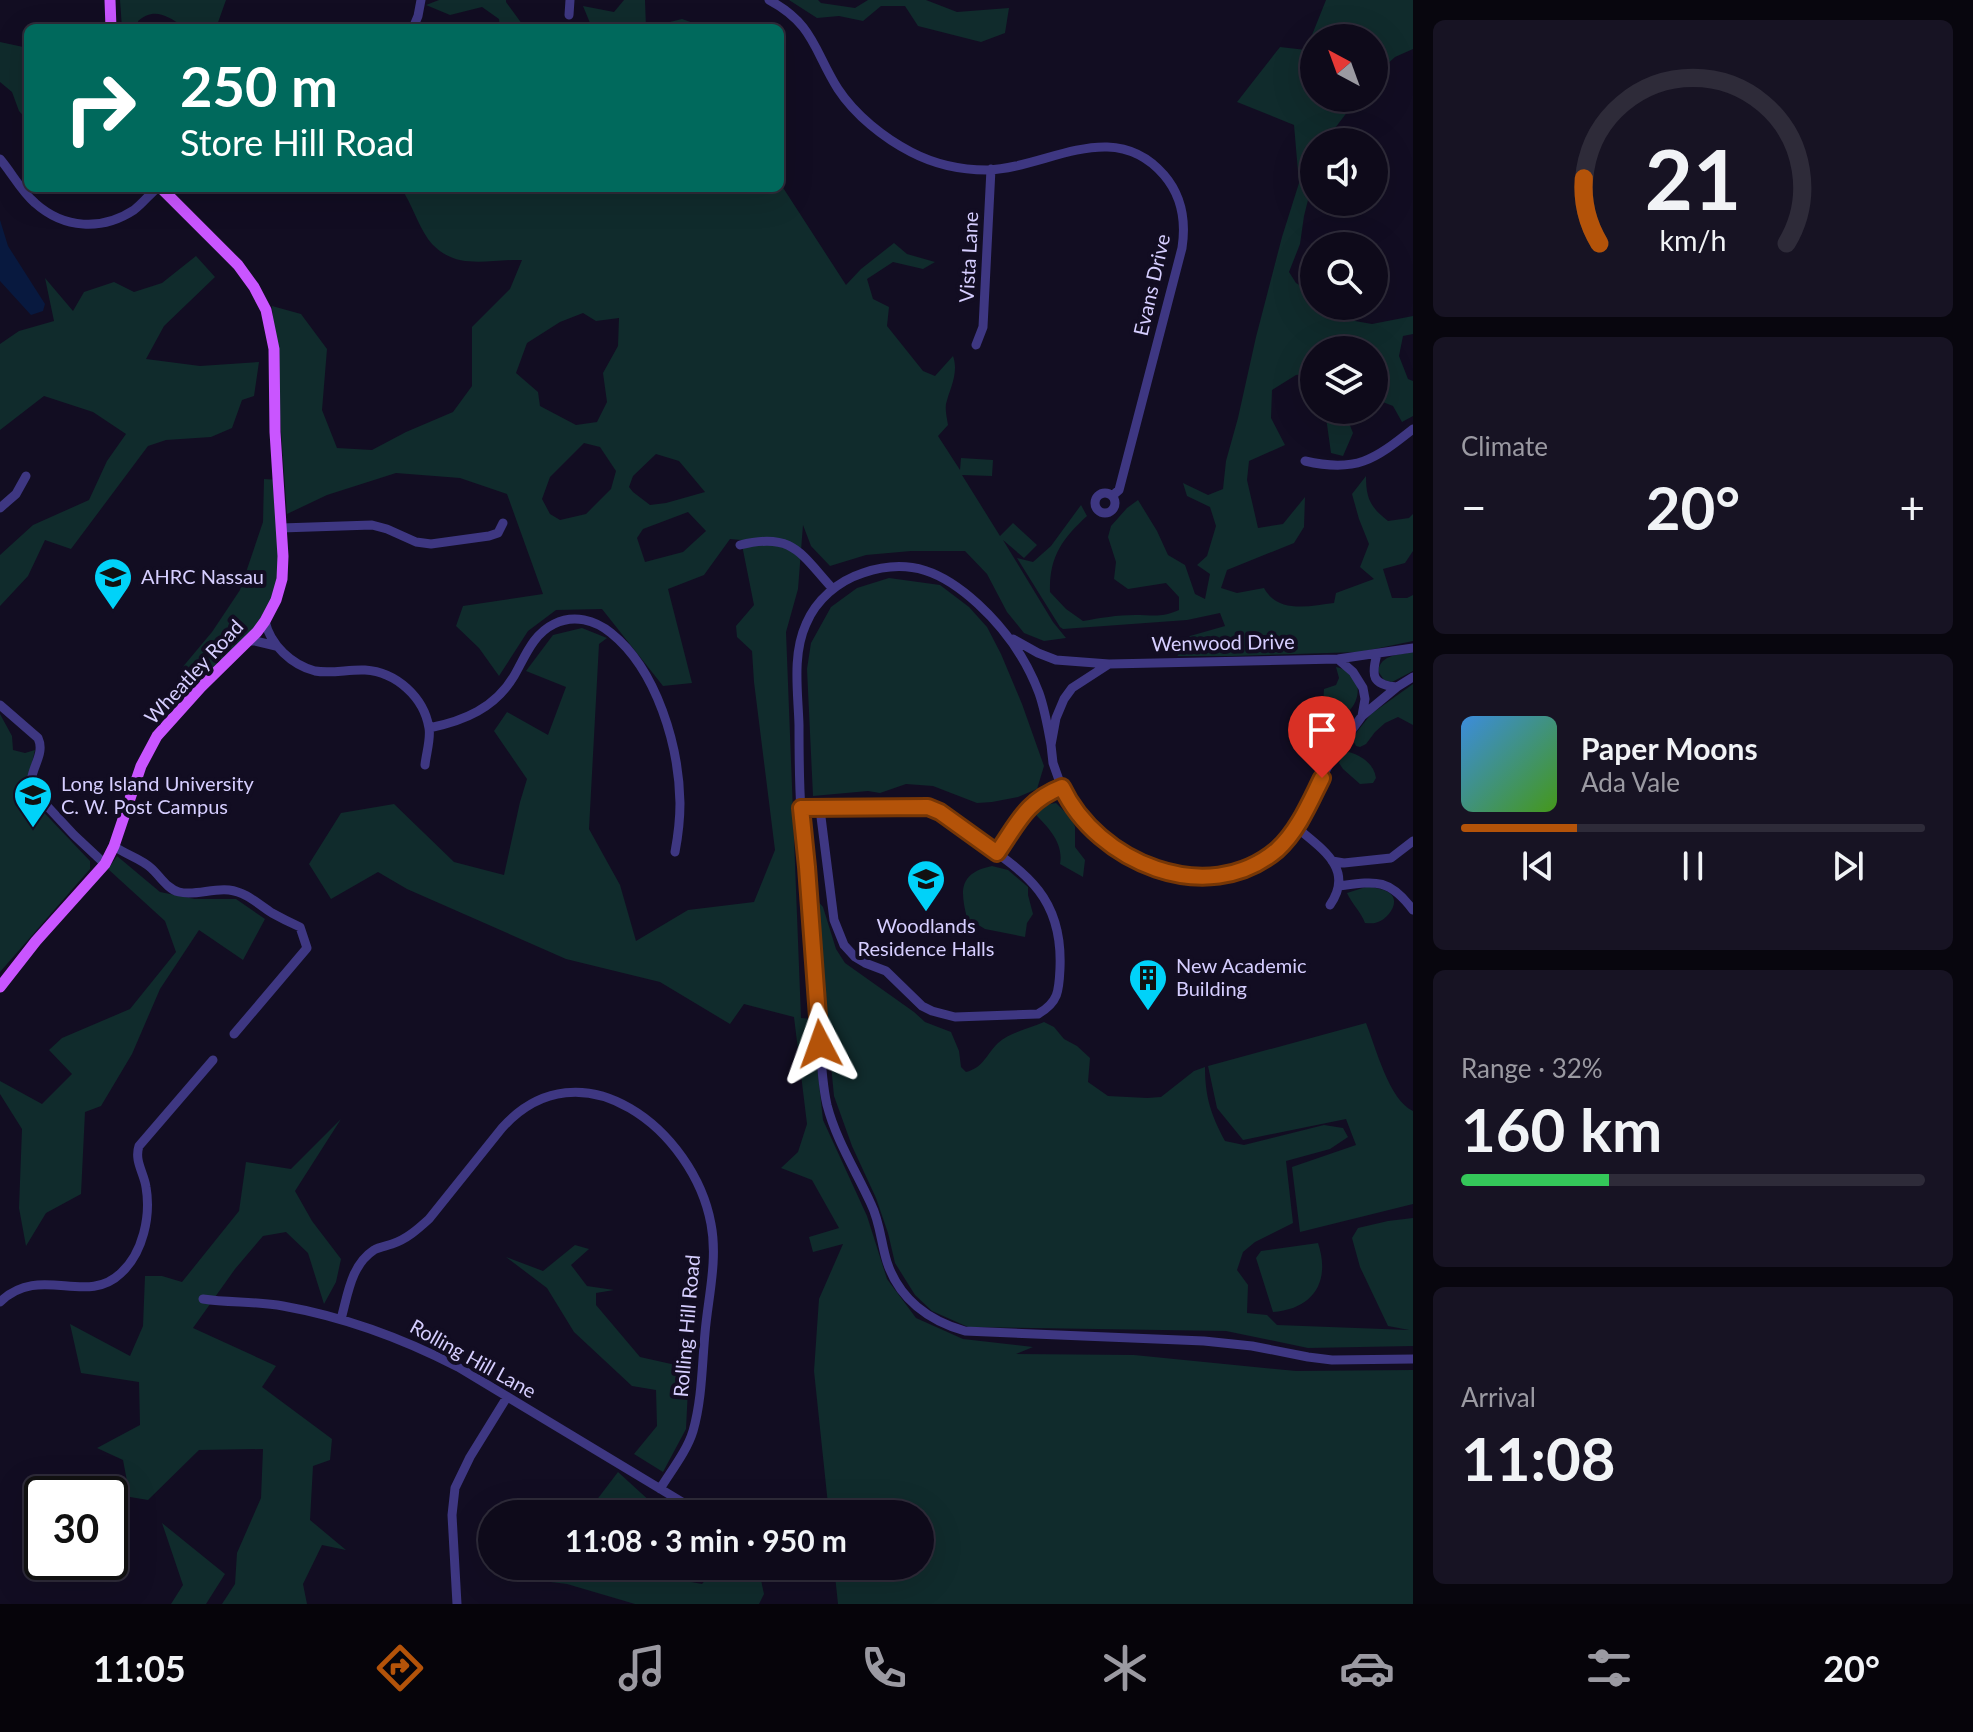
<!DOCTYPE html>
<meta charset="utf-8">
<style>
:root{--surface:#0e0a1a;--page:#171323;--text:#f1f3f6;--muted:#9b9aa2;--line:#2e2b39;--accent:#b45309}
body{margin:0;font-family:Lato,sans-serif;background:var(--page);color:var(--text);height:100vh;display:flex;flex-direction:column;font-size:30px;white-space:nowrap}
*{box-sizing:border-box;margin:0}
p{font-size:26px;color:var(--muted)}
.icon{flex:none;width:44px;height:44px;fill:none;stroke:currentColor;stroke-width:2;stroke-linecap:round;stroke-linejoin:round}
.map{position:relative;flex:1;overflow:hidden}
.sheet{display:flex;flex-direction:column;gap:20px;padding:20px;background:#08060e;width:560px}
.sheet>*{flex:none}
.hud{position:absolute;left:24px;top:24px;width:760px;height:168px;border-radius:12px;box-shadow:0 8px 32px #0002,0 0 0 2px var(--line);background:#00695c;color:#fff;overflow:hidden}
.needle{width:52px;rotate:319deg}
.fabs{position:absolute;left:1300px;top:24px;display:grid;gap:16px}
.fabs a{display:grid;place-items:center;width:88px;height:88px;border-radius:50%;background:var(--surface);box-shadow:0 8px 32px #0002,0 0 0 2px var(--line);font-size:40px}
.speed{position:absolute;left:24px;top:1476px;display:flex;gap:16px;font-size:40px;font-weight:700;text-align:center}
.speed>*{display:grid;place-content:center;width:104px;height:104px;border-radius:50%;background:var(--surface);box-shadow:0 8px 32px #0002,0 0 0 2px var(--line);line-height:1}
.speed .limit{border:4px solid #111;border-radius:12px;background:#fff;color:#111}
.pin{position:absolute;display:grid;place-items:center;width:68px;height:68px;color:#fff;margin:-82px -34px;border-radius:50% 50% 50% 0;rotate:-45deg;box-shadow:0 0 8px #0007}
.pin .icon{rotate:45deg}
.me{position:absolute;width:88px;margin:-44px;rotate:356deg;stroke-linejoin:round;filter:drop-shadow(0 0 6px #0008)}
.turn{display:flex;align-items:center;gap:28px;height:168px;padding:0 24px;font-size:36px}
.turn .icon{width:104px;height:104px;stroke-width:2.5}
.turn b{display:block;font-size:56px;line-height:68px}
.big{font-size:60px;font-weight:700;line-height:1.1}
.sheet .card{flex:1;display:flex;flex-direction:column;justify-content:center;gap:12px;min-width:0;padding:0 28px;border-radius:12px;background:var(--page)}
.sheet .dial{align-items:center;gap:0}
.dial svg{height:208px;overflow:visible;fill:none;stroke:var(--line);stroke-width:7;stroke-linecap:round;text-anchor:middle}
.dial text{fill:var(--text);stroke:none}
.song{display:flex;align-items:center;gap:24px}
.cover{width:96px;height:96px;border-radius:12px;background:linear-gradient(135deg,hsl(210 70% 55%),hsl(100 70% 35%))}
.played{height:8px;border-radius:4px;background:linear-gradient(90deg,var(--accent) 25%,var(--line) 25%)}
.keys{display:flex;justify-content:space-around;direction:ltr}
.heat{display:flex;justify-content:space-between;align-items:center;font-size:44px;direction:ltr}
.charge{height:12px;border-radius:6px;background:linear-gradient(90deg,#34c759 32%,var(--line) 0)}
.trip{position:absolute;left:478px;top:1500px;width:456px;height:80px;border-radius:40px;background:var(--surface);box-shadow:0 8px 32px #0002,0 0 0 2px var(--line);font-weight:700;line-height:80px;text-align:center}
.tabs{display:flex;height:128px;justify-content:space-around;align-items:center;background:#06040a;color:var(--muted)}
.tabs .icon{width:56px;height:56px}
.tabs .active{color:var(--accent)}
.tabs b{font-size:36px;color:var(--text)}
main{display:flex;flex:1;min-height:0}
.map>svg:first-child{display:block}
.green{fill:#102b2c;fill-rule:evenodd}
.water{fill:#08193f}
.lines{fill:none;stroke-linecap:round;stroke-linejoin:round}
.minor{stroke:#3e3782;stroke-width:9}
.major{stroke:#c955ff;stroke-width:11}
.route-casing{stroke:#753606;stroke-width:20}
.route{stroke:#b45309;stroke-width:14}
.labels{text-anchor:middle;stroke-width:8;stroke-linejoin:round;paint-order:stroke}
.street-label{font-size:20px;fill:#d6ceff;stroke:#120d22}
.poi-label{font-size:20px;fill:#d6ceff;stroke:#120d22;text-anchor:start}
</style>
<main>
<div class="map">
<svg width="1413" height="1604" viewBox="0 0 1413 1604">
<rect width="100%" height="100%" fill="#120d22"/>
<!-- green -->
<path class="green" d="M120,0H226L216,28H182L183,26C167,16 154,7 138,21V28H122Z
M439,0H506V2L525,28H500L499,19L482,7L450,15L426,5Z
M624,0H645L646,28L682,19L699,25L696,28H605L590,23L583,6L614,12Z
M789,0H818L821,3L855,8L868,0H926L957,12L1009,8L1005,33L981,42L918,26L905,6H881L863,21L839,16L817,18Z
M1326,0H1413V49L1395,57L1374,76V38H1314V98H1358L1332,132L1327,142H1314V176L1304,216L1300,244L1289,272L1296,283L1314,294V306H1348L1355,321L1372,324L1413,316V334L1403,336L1399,356L1408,379L1413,381V416L1402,422L1393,406L1375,399L1382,357H1374V350H1339L1334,348L1332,350H1314V373L1296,375L1272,390L1271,418L1285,445L1249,461L1247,480L1258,528L1283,524L1305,497L1304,527L1294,543L1227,570L1221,588L1237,593L1264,588C1278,614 1310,606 1334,603L1336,593L1374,579L1360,567L1369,544L1359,519L1352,494L1366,476C1366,498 1370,507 1388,521L1409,518L1413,514V551L1405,563L1383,569L1392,598H1407L1413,595V641L1360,652L1233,656H1178L1174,648L1190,636L1225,626L1220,613L1187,620L1063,629L1060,627L1017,558L1033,562L1051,546L1081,505L1087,516C1062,539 1049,557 1050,592L1066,609L1083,621C1100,618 1117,615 1135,615C1153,615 1161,618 1179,610V597L1166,583L1128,589L1114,579L1116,562L1108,537L1111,526L1127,508L1138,500L1157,531L1168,555L1185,565L1195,594L1205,599L1210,574L1197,565L1207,556L1216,526L1210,507L1187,496L1183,483L1208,495L1223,489L1226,461L1238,418L1256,337L1282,237L1299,183L1294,125L1237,102L1280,47L1306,50Z
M0,42L28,48V121L19,111L12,92L0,82Z
M780,183L846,285L861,269L894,243L907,254L935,262L923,269L893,262L867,279L873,299L889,307L887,326L923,371L935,376L953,356C959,373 950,388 946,404C945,411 947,418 948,425L938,436L960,470L961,458L993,460L992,476L962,475L1000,536L1013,523L1037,545L1024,558L1003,540L1053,622L1066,638L1044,641L1024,633L1007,612L987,574L965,551H911L866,555L830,566L811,546L803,525L798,589L786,632L801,1018L812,1019L823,1120L867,1216L887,1279L916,1318L963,1339L1033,1347L1016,1354L1134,1355L1296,1371L1413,1370V1604H838L834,1566H920V1514H829L814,1371L819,1299L843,1244L813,1252L809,1237L839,1228L812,1180L781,1168L798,1152L807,1124L794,1017L744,1004L730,1024L660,982L566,959L407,889L378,872L331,899L309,864L341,813L394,804L454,862L504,875L520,802L527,779L494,731L507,712L548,735L566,687L526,671L553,635L582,628L607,638L599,644L589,829L620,885L636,941L688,910L754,902L775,850L754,682L752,651L737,637L736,626L754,605L741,540L730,539L704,575L668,589L692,683L663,686L602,609L556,610L528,631L499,676L479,648L456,626L463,606L543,594L507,494L460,478L396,473L327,495L287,514L272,306L301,314L327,349L322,410L337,448L372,450L406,432L453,412L472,386V327L510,289L522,260C487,259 453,272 428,239C417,223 412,204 401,188H780ZM583,313L596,321L619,318L618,346L603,373L607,402L597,422L576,425L540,406L538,392L516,373L527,343L560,322ZM584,443L600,447L616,471L611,489L586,514L560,520L550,514L542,499L550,477ZM656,454L679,461L705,492L666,503L650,505L633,492L629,487L633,476ZM688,512L706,531L683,552L645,562L637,538L643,529Z
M196,256L215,277L164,326L146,359L200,366L259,362L254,396L242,400L232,428L211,437L166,440L148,446L71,549L45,540L28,576L0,606V555L33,525L89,500L107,461L126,434L93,412L44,396L0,430V344L19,331L54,321L45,278L73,311L84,292L114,282L134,292L162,283Z
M1325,410H1344L1353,433L1343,456L1331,453Z
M264,479L279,480L283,556L271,611L201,687L181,669L212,632L240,590L263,522Z
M889,578L940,585L969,607L987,627L1001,654L1022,704L1044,766L1037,789L1018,797L992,802L977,803L933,786L906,784L880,793L868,791L813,796L807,669L811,643L831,607L857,588Z
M1413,652V671L1392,682L1384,680L1378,671C1381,654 1399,655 1413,652Z
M1336,667C1340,668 1345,669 1348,671C1362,681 1360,701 1348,712C1341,718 1335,722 1329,730L1322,722L1324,689L1336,685L1339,678Z
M1413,684V725L1398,717L1385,723L1375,732L1366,744L1360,747L1356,746L1352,738L1371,714Z
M0,714L12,736L13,750L25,753L35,750L26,789L33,801L90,861V869L0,972Z
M1349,752C1362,756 1374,764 1376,778L1373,783L1360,784L1343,769L1339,763L1343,754Z
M1056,803L1072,819L1075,827V847L1085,860L1083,877L1060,864C1064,843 1048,827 1034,813L1039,806Z
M117,856L160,892L195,899H236L265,919L243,960L199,930L160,989L132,1054L101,1106L85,1112L81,1194L46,1213L26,1246L19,1208L22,1129L0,1094V1081L42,1104L72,1074L49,1050L62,1038L130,1009L176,952L165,921L108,869Z
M992,866L1008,870L1028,887V895L1033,914L1027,923L1025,937L985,929L967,918C960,890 959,873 992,866Z
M1369,886C1374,888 1383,889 1388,892C1402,900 1389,918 1378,922C1374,924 1369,923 1365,923C1361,912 1352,904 1347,893Z
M815,898L823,907L836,949L845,963L914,1012L925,1022L951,1032L959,1051L961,1067L966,1072C983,1068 986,1055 998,1043C1010,1032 1029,1029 1044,1022L1054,1027L1064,1039L1077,1046L1090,1058L1088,1082L1108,1096L1147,1098L1161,1097L1194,1071L1205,1067C1205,1097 1211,1115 1225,1141L1244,1145L1324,1125L1343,1128L1348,1137L1330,1149L1286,1161L1293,1223L1255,1242L1243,1252L1237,1270L1248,1285L1247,1313L1267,1315L1277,1325L1409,1330L1388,1326L1360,1267L1352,1238L1358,1228L1388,1221L1413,1218V1346L1308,1348L1226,1331L968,1327L932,1311L915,1295L895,1263L888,1233L876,1198L852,1146L834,1096Z
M1366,1023C1376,1048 1389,1100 1413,1111V1204L1300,1232L1292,1167L1356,1145L1346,1119L1243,1140L1217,1108L1208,1066Z
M341,1119L295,1191L312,1221L341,1259L336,1282L324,1304L308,1253L286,1232L263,1236L235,1269L193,1328L276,1366L262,1387L332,1439L330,1460L313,1466L310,1520L346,1550L322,1545L303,1584L307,1604H222L235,1584L237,1553L261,1498L263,1449L199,1450L148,1500L130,1497L123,1460L97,1448L140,1425L139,1382L81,1373L70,1324L130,1356L143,1326L145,1276H162L182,1282L239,1211L246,1162L291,1169Z
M1318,1243C1331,1282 1313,1309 1273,1312L1256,1258L1261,1251Z
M575,1245L589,1249L571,1265L587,1286L614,1290L596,1293V1305L640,1357L689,1368L686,1429L663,1472L634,1454L657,1426L656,1390L632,1386L574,1332L547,1288L506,1257L543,1271Z
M618,1472L664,1514H586Z
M162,1523L225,1574L206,1604H171L183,1585Z
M513,1566H634L632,1571L702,1584L718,1566H758L764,1594L759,1604H635L567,1584L526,1579Z"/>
<!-- water -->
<path class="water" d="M0,220L8,246L45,304L43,311L31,315L0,281Z"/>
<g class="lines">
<!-- minor -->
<path class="minor" d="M769,0C814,24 814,51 838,89C855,115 884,138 911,152C934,164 961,170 987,170C1048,168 1113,116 1164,175C1182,196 1186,222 1182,248L1119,490L1112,496
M569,15L570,0
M413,28L418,16L421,0
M0,159C12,173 21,191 35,203C64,229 102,231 134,210C142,204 149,195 157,188
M976,345L983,327L991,169
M1305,461C1356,473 1374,460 1413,429
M1095 503a10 10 0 1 1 20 0a10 10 0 1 1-20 0Z
M0,508L16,494L26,476
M281,528L372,525L387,529L416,542L431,544L489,536L498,533L503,523
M740,545C793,532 800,553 833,589
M265,621C270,645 292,665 315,671C332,674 349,669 365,670C396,672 424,697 429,728C431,739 426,754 425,765
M1013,639L1038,653L1056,660L1109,664
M247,641H255L276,646
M1377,654C1371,676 1372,685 1397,687
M1338,659L1353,672L1363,688L1365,699L1362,716L1335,753L1296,827L1274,852L1248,867L1219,876H1181L1155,868L1124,854L1102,839L1079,817L1068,800L1059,780L1053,763L1051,745L1056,718L1064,699L1072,688L1109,664L1338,659L1413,648
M0,705L38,738C47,757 24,773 34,792L74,835L105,864
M1362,716L1397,687L1413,677
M429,728C464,721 495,708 514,676C525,657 533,634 554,624C574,614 595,620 611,633C657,670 679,746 680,803C680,819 678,836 675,852
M1051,745C1048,728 1045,710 1039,693C1026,658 1005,629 978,604C943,572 910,557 863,573C838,581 816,600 806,624C792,655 798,692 799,725C799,753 799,782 801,810C805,854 810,898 813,942C816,974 818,1006 820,1039C821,1060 822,1083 827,1105C836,1140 856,1171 871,1204C880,1222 881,1243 887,1262C899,1299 929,1321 965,1331L1204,1341L1252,1346L1308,1357L1332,1360L1413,1359
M822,807H928C945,813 959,826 974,837C1026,873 1063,897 1060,968C1059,990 1059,1002 1038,1014L955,1017L932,1011L922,1006L886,971L865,963L855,957L844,945L834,920L821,817Z
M1296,827C1322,849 1355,869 1330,905
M114,846C126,855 140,858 151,868C160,876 167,889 179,892C195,896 212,888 229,890C246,892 258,904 272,913C281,918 291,923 300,927L307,948L234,1034
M997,853C1018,823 1026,801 1062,787
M1332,861L1344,863L1391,858L1413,841
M1339,886C1376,881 1389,878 1413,910
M203,1299C229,1303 257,1301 283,1306C345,1317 402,1338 458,1367L702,1514
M0,1302C40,1263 86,1307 121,1273C143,1253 151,1216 146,1187C144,1173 134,1161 139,1146L213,1060
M341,1319C348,1294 351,1265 374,1250C379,1247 386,1246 392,1244C407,1239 418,1229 429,1219L502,1128C581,1040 694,1131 711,1224C718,1260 708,1298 705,1333C702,1365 702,1400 693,1431C687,1451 671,1471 660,1489
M457,1604L452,1515L455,1488L470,1457L507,1397"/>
<!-- major -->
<path class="major" d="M110,0L111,28
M0,987L36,941L105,864L114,846L141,766L157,736L201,687L257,632L265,621L276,600L282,579L283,556L275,432L274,349L266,310L254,287L238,265L161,188"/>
</g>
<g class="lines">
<defs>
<path id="route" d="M820,1044L807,867L801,808L928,807L940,812L997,853C1018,823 1026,801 1062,787C1097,862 1207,909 1277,850C1298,831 1310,802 1322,778"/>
</defs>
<!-- route casing -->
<use href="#route" class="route-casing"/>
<!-- route -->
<use href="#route" class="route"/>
</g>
<!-- icons -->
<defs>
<symbol id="school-pin" viewBox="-11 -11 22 30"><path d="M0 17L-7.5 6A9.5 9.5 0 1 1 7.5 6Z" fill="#00d2f9" stroke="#120d22"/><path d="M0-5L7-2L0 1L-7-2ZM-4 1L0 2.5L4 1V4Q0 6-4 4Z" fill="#111"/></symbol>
<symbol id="university-pin" viewBox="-11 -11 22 30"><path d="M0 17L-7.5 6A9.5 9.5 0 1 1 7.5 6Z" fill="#00d2f9" stroke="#120d22"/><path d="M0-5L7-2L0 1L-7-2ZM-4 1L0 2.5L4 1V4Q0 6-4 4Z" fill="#111"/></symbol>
<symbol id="building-pin" viewBox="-11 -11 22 30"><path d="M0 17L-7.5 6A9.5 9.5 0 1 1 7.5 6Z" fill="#00d2f9" stroke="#120d22"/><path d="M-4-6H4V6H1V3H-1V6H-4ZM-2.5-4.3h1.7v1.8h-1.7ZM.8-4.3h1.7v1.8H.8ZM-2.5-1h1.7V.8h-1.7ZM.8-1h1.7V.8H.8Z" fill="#111"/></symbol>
</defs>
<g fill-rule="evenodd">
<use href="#school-pin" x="91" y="555" width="44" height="60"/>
<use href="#university-pin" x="11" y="773" width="44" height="60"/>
<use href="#university-pin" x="904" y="857" width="44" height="60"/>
<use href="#building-pin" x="1126" y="956" width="44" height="60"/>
</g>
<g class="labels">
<!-- street labels -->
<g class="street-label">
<text transform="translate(969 257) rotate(-87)" y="7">Vista Lane</text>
<text transform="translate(1152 285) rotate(-77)" y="7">Evans Drive</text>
<text transform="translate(1223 643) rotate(-1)" y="7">Wenwood Drive</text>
<text transform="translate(194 672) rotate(-47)" y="7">Wheatley Road</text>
<text transform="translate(687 1326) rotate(-85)" y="7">Rolling Hill Road</text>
<text transform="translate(473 1359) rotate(29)" y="7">Rolling Hill Lane</text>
</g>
<!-- poi labels -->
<g class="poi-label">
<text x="141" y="584">AHRC Nassau</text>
<text x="61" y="791">Long Island University<tspan x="61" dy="23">C. W. Post Campus</tspan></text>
<text x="926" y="933" text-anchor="middle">Woodlands<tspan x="926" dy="23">Residence Halls</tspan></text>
<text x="1176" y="973">New Academic<tspan x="1176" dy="23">Building</tspan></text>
</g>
</g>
</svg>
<div class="fabs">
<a><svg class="needle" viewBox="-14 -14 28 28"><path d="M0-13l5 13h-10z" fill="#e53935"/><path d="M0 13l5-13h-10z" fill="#9b9aa2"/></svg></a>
<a><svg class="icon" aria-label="sound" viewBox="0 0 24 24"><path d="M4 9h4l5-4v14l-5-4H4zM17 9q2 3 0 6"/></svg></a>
<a><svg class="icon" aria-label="search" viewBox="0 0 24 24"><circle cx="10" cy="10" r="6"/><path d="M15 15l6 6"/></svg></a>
<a><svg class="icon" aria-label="layers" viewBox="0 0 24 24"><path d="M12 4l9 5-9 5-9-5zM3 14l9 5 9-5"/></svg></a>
</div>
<div class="speed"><div class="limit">30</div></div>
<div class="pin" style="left:1322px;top:778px;background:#d93025"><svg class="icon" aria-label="arrive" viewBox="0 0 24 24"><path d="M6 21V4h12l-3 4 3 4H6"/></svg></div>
<svg class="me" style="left:820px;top:1044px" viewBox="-20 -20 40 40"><path d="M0-17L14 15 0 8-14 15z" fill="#b45309" stroke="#fff" stroke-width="4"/></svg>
<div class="trip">11:08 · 3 min · 950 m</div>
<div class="hud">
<div class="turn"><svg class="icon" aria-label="right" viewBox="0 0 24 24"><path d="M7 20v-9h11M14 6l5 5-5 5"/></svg><div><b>250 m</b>Store Hill Road</div></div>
</div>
</div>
<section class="sheet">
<div class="card dial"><svg viewBox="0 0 100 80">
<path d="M14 69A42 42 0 1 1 86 69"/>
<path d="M14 69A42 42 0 0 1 8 44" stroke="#b45309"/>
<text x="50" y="56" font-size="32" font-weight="700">21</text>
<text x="50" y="72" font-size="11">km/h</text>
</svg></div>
<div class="card"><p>Climate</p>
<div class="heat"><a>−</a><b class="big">20°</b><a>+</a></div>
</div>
<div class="card">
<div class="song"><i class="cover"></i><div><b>Paper Moons</b><p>Ada Vale</p></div></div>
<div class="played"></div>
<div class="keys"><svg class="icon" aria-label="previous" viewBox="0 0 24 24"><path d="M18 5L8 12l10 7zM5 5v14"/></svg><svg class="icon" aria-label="pause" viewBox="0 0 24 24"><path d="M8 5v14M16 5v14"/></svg><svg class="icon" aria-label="next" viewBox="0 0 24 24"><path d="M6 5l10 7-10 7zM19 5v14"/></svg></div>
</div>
<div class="card"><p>Range · 32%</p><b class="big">160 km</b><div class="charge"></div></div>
<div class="card"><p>Arrival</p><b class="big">11:08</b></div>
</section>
</main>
<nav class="tabs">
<b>11:05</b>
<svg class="icon active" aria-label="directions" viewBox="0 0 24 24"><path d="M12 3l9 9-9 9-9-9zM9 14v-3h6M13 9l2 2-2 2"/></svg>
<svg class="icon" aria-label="music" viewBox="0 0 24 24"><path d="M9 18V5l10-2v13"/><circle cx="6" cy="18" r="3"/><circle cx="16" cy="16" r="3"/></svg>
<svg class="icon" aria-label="phone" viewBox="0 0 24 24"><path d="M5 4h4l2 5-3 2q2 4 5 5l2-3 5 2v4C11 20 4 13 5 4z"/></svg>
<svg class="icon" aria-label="climate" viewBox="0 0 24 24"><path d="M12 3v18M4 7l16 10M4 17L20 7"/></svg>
<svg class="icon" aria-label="car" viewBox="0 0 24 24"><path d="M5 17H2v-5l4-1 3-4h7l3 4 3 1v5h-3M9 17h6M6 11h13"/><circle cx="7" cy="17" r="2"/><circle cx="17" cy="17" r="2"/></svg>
<svg class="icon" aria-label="filters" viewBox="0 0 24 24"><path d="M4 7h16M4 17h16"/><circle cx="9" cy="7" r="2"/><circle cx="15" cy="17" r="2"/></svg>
<b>20°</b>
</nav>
